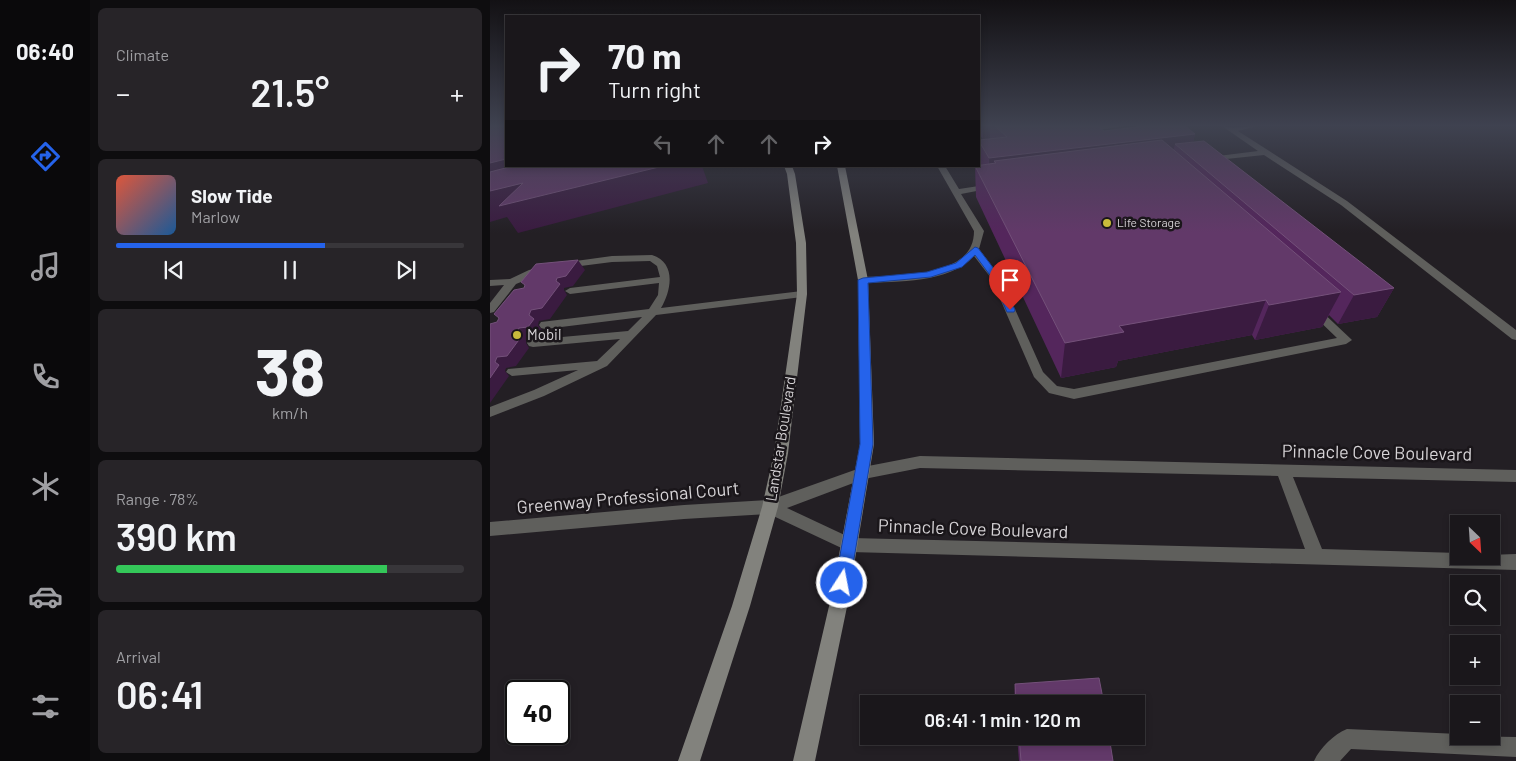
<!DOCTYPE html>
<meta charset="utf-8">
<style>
:root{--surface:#1a171b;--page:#272428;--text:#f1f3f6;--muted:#9f9fa3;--line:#38363a;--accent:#2563eb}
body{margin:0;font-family:Barlow,sans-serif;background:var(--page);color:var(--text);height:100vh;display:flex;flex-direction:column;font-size:19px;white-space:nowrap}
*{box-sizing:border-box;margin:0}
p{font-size:16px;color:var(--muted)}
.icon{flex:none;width:28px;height:28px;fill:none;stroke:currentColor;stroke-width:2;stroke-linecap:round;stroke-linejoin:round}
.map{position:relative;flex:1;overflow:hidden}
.details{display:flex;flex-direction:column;gap:8px;padding:8px;background:#0e0d0f;width:400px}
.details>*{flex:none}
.top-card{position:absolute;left:15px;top:15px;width:475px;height:152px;border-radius:0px;box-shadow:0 2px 8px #0003,0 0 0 1px var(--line);background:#1a171b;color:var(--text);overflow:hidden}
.needle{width:32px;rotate:155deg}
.controls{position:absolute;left:960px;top:515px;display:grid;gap:10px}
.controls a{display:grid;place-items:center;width:50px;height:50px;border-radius:0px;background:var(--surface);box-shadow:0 2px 8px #0003,0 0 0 1px var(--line);font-size:25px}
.speed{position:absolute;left:15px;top:680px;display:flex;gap:10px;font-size:25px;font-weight:700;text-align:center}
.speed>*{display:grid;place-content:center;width:65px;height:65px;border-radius:50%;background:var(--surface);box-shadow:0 2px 8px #0003,0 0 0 1px var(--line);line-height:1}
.speed .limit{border:2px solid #111;border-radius:8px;background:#fff;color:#111}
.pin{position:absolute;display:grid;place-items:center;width:42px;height:42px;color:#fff;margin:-51px -21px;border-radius:50% 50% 50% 0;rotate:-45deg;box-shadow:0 0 5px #0007}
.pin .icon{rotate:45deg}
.me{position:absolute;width:55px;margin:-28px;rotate:11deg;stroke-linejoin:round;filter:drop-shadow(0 0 4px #0008)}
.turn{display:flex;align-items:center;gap:18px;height:105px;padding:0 20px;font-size:22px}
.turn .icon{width:65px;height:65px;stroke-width:2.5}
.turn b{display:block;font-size:35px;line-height:42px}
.lanes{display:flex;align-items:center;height:48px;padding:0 20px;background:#0003;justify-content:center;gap:25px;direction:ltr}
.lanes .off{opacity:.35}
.big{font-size:38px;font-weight:600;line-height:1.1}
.details .tile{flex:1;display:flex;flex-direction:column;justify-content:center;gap:8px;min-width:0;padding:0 18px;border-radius:8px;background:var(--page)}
.details .dial{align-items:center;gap:0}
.dial b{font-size:65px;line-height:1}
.song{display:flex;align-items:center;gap:15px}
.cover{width:60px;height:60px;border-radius:8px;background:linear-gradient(135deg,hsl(10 70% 55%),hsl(210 70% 35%))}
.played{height:5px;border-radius:2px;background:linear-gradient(90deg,var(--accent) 60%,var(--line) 60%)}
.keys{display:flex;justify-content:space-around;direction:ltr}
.heat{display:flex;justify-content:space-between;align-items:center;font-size:28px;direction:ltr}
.charge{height:8px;border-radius:4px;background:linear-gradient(90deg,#34c759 78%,var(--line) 0)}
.trip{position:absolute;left:370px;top:695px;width:285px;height:50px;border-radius:0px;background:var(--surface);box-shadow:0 2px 8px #0003,0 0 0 1px var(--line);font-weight:600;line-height:50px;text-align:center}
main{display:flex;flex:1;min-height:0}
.tabs{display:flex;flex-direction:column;width:90px;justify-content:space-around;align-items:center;background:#0a090b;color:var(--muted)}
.tabs .icon{width:35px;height:35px}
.tabs .active{color:var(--accent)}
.tabs b{font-size:22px;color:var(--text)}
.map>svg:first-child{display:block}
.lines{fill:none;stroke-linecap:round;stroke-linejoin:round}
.lane{fill:#5f5f5c;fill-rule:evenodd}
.street{fill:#5f5f5c;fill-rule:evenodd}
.secondary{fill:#82827d;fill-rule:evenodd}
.wall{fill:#54265c}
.shaded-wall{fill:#3a1b40}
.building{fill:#623969;stroke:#74517a}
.route{fill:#2563eb;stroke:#184099}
.poi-dot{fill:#c8bb3b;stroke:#1a161a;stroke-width:2}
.labels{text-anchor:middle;stroke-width:5;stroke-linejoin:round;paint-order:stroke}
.far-poi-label{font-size:12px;fill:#d6d3d6;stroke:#1a161a;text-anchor:start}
.poi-label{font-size:15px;fill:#d6d3d6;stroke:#1a161a;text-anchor:start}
.street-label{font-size:15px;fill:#d6d3d6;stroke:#1a161a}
.near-street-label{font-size:18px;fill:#d6d3d6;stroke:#1a161a}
</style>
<main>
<nav class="tabs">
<b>06:40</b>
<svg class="icon active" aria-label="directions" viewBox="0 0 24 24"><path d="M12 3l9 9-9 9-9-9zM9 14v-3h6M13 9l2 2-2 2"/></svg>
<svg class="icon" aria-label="music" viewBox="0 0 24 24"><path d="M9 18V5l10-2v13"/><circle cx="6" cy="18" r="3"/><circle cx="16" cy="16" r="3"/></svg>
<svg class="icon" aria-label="phone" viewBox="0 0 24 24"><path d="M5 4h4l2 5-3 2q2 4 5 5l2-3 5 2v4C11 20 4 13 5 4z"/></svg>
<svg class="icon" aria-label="climate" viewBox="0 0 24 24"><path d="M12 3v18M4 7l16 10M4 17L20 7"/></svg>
<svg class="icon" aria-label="car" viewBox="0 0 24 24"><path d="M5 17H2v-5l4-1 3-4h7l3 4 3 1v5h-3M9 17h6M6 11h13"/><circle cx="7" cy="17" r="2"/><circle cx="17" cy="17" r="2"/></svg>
<svg class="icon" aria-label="filters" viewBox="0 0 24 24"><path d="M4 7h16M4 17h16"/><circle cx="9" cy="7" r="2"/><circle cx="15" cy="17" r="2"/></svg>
</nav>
<section class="details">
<div class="tile"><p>Climate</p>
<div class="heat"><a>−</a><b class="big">21.5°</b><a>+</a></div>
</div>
<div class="tile">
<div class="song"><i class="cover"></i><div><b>Slow Tide</b><p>Marlow</p></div></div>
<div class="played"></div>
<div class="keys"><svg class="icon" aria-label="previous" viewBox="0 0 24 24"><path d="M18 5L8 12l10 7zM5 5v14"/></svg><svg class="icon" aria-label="pause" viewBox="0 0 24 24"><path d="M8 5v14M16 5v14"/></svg><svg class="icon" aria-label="next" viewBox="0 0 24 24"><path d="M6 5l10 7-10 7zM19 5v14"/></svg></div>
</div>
<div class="tile dial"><b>38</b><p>km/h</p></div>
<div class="tile"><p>Range · 78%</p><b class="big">390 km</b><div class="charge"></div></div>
<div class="tile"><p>Arrival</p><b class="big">06:41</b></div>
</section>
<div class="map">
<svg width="1026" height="761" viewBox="0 0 1026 761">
<rect width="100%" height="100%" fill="#231f24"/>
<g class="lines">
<!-- lane -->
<path class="lane" d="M610,126H635L595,132L592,130Z
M732,126L743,128L767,126L748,131L857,201L1026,330V340L1022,339L851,205L774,155L717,161L716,159L720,157L768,151Z
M447,166H455L469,189L502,184L506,186L502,188L471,194L494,231L489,249L511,278L553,372L567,386L584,389L847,338L820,312L819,310L820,308H828L862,340L856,344L584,399L559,393L544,377L501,278L484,256C458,284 408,281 373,283L368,280L373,277C401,276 468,277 481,246C483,242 484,236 484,231Z
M162,255C187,263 181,291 171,308L312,291L317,294L312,297L166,315L117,366L54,396L0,417V407L44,390L88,370L22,376L16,372L18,369L107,361L130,339L43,347L39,346L37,343L39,340L138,331L152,317L55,329L51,328L49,325L51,322L159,309L168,295L169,283L80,294L75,291L80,288L170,277L167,266L160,261L122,262L75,268L71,267V263L122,256Z
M52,267L57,270L56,272L26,284L4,312L0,313V303L14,285L0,286V280L20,279L39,270Z"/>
<!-- street -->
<path class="street" d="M430,456L1026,470V482L803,477L832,549L969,553V556L1026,554V570L360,552L279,514L194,519L0,536V522L194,505L280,500L373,467ZM430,468L788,476L815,549L361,538L297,508L374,479Z
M857,729L969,734V736L1026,737V757L861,749L850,761H824C830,748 844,734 857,729Z"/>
<!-- secondary -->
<path class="secondary" d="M294,166H302L305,174L316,243L317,294L298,453L288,507L260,606L210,761H188L242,606L272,507L284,453L307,294L306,243L297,174Z
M347,166H355L378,280L384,444L358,602L325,761H303L340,602L370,444L368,280Z"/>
</g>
<!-- wall -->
<path class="wall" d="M489,126H607L614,131L705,134L703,142L904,288L887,317L848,324L839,315L832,327L765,340L762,335L628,361L626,367L571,378L486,197L485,166L489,165V140L500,139V138L493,139L489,134Z
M525,684L614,704H524Z
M527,736H619L623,761H529Z"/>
<!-- shaded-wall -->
<path class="shaded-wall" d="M493,126H500V138L493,139Z
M705,134L700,157L685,144L681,160L506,163L504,161L505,183H500L499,158Z
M16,159V166H212L218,183L28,233L17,217L0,222V163Z
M88,260L95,270L83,286L74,288V290L77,295L60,319L49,321L48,325L52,330L47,337L37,339L36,343L39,348L26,366L16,368L15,371L19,376L0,403V378L5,362L7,357L27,333L29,328L41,310L66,281L67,278Z
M904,288L887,317L848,324L864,295Z
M851,292L832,327L765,340L779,305Z
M776,300L762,335L628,361L626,367L571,378L575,343L629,326Z"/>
<!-- building -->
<path class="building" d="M0,126H16V159L0,163Z
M505,126H607L614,131L654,126H695L705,134L499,158L489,141V140L517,137Z
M672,140L851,292L779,305L776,300L629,326L634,332L575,343L485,166L506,163L504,161Z
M714,141L904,288L864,295L685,144Z
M23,166H173L9,206L33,183L0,191V172Z
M88,260L76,276L67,278L66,281L70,284L52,308L41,310L39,315L44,319L38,327L29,328L27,333L31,337L17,356L7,357L5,362L9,365L0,378V324L7,322L9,318L4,314L24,290L34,288L35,285L31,282L46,264Z
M609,678L614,704H526L525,684Z
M529,736H619L623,761H531Z"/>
<!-- sky -->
<linearGradient id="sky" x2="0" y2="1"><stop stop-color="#131114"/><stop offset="0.54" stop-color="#3f4250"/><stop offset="1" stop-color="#3f4250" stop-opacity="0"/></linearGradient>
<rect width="1026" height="233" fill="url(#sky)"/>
<!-- route -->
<path class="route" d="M485,247L488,248L511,278L525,310L524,312H517L502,278L485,255L472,267L441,277L378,283L383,444L360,583L358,589L352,591L347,589L345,583L370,444L368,280L373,278L437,272L466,263Z"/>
<!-- markers -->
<g class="poi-dot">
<circle cx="617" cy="223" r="5"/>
<circle cx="27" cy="335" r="5"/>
</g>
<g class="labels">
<!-- far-poi labels -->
<g class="far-poi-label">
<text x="627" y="227">Life Storage</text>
</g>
<!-- poi labels -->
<g class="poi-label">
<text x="37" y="340">Mobil</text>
</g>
<!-- street labels -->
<g class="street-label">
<text transform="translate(291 439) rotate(-81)" y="5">Landstar Boulevard</text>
</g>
<!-- near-street labels -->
<g class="near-street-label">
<text transform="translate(887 453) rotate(1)" y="6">Pinnacle Cove Boulevard</text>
<text transform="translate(138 498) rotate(-5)" y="6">Greenway Professional Court</text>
<text transform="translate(483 529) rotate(2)" y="6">Pinnacle Cove Boulevard</text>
</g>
</g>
</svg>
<div class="controls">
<a><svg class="needle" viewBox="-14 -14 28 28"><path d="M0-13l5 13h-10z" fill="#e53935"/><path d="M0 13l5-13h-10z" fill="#9f9fa3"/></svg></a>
<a><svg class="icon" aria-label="search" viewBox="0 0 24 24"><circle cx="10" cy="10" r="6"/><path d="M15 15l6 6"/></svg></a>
<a>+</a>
<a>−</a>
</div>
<div class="speed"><div class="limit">40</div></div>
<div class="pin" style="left:520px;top:310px;background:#d93025"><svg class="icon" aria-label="arrive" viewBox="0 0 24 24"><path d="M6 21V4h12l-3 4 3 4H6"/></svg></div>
<svg class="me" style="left:352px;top:583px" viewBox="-20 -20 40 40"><circle r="17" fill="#2563eb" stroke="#fff" stroke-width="3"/><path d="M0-11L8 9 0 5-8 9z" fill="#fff"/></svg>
<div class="trip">06:41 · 1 min · 120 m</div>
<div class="top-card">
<div class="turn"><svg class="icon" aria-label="right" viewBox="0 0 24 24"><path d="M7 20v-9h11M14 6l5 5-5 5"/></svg><div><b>70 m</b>Turn right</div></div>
<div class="lanes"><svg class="icon off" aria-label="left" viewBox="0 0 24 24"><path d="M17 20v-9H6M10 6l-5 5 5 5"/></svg><svg class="icon off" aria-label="ahead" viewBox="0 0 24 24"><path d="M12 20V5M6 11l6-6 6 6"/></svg><svg class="icon off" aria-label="ahead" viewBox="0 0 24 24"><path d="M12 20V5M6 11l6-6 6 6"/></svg><svg class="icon" aria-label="right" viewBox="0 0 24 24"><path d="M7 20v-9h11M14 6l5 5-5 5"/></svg></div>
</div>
</div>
</main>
